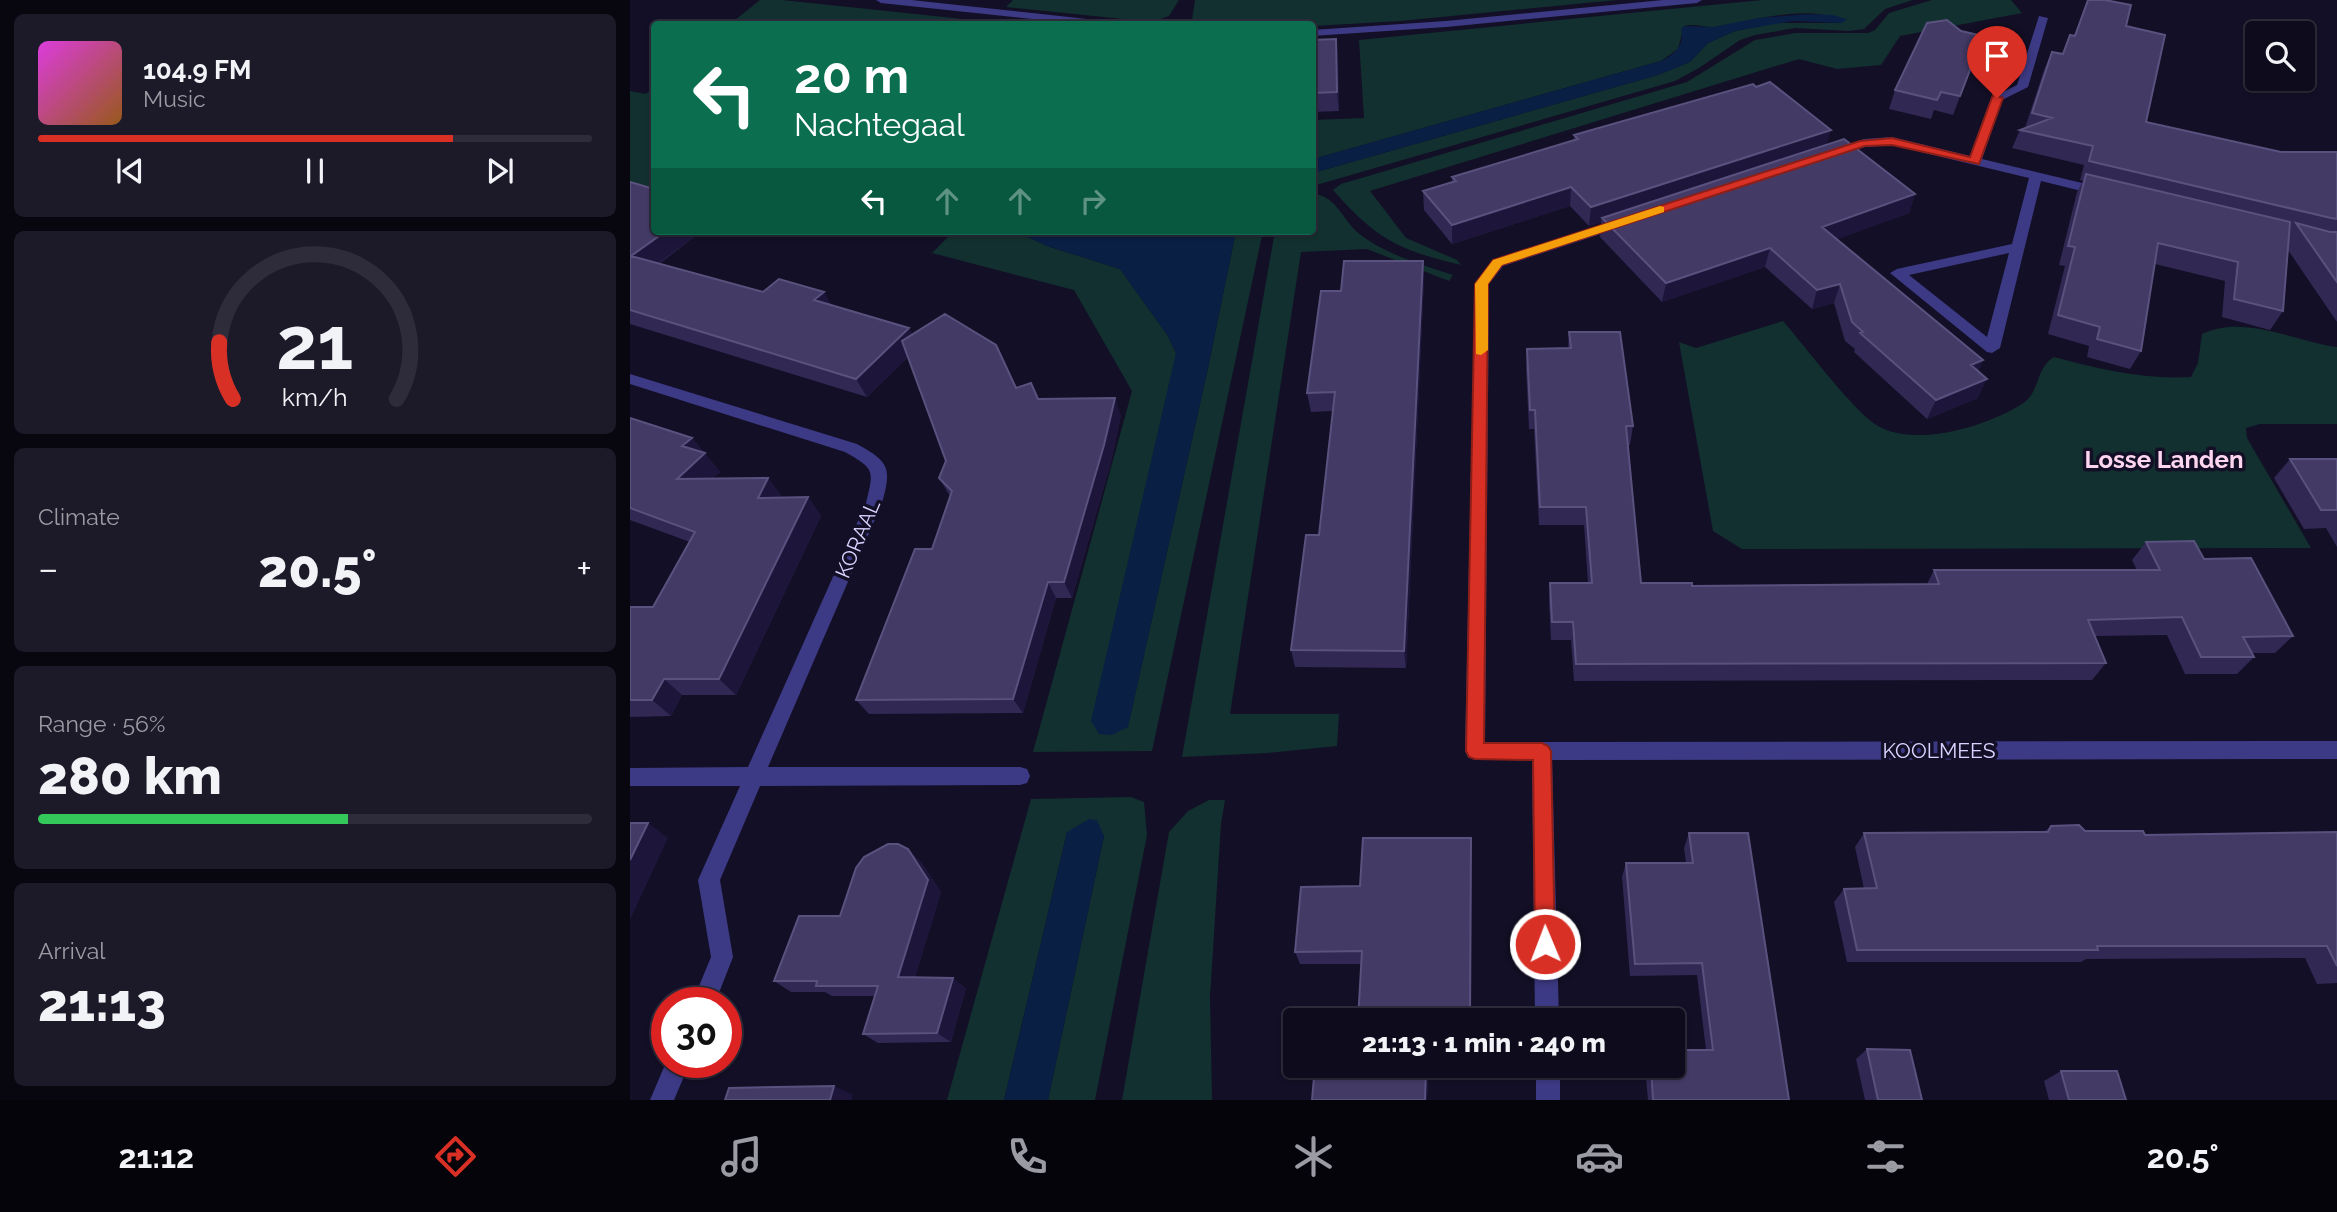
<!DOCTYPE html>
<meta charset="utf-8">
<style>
:root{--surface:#0e0b1c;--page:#1c1929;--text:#f1f3f6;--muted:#9b9ba3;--line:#2e2b3b;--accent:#d93025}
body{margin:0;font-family:Raleway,sans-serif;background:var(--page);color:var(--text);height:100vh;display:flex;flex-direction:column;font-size:26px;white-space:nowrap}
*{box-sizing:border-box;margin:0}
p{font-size:23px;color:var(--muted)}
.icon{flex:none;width:38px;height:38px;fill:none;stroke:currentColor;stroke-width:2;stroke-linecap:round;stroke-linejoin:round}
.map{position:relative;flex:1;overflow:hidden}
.side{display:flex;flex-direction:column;gap:14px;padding:14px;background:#08060f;width:630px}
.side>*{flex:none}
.hud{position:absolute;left:21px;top:21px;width:665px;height:214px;border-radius:7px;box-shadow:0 2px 5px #0004,0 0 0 2px var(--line);background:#0b6e4f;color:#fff;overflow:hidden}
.fabs{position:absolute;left:1615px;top:21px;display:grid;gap:14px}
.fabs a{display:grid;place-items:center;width:70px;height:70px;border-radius:7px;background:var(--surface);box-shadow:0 2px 5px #0004,0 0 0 2px var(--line);font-size:35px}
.speed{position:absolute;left:21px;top:987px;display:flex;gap:14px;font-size:35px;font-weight:700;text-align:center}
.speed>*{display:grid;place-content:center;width:91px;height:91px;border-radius:50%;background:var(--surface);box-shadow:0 2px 5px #0004,0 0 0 2px var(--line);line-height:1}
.speed .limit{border:10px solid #d22;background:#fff;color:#111}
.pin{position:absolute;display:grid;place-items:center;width:60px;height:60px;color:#fff;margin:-72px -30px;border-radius:50% 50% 50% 0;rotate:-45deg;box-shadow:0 0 7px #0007}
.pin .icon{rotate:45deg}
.me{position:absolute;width:77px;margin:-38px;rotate:359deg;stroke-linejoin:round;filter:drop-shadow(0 0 5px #0008)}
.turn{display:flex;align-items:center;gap:24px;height:147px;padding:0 28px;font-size:32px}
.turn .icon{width:91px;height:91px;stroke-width:2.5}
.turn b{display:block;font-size:49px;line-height:60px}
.lanes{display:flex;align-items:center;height:66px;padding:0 28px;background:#0003;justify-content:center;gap:35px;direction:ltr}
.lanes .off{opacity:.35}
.big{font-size:52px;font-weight:800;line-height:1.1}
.side .widget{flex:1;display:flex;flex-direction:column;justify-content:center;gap:10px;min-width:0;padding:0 24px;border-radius:10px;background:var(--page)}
.side .dial{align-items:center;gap:0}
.dial svg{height:182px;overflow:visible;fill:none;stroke:var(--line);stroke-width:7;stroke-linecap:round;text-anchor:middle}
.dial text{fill:var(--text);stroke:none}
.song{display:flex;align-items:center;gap:21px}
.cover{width:84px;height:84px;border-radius:10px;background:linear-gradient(135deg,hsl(300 70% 55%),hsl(30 70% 35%))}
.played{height:7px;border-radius:4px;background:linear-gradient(90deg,var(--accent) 75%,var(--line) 75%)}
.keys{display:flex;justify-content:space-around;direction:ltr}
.heat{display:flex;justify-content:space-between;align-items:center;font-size:38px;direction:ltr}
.charge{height:10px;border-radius:5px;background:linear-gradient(90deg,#34c759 56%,var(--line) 0)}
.trip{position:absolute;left:653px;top:1008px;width:402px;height:70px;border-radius:7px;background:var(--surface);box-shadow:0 2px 5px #0004,0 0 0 2px var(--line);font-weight:800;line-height:70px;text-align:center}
.dock{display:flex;height:112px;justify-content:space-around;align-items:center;background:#06040b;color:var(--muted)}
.dock .icon{width:49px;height:49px}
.dock .on{color:var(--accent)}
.dock b{font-size:32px;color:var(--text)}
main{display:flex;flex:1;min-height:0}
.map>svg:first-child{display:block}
.green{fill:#12302f}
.water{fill:#0a1f44}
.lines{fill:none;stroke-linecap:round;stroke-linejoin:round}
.street{fill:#3d3a85;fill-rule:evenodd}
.wall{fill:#312854}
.shaded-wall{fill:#1d163a}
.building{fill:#433a66;stroke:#5a527e;stroke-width:2}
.route{fill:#d93025;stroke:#8d1f18;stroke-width:2}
.slow{fill:#f59e0b}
.labels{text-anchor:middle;stroke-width:7;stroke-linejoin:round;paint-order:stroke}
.street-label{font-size:21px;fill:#d9d4ff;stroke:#130f26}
.quarter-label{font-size:24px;font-weight:bold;fill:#ffd6f0;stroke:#130f26}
</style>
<main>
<section class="side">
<div class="widget">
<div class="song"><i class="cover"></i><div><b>104.9 FM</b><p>Music</p></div></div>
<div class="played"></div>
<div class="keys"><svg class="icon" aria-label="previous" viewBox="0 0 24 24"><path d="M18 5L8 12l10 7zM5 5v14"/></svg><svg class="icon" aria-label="pause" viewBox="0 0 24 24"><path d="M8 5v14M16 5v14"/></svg><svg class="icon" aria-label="next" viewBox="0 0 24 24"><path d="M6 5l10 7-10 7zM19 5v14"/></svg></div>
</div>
<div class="widget dial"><svg viewBox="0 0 100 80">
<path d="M14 69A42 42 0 1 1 86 69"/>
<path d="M14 69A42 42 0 0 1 8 44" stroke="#d93025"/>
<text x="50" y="56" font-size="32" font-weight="700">21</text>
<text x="50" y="72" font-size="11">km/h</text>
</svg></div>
<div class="widget"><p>Climate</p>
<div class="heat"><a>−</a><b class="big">20.5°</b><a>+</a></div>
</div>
<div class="widget"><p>Range · 56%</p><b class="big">280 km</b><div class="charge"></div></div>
<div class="widget"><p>Arrival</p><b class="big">21:13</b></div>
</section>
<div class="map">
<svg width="1707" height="1100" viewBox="0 0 1707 1100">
<rect width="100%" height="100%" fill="#130f26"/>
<!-- green -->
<path class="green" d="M130,0H152L352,21L348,24H100Z
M383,0H549L539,16L522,22L376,7Z
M565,0H987L770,21L683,26L566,24L562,20Z
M1132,0H1283L1255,9L1234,29L1219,31L1165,28L1125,35L1110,40L1069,68L1045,81L683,186V173L1028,75L1060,62L1078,43L1105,31L1147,23H1212C1185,1 1119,22 1086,27C1075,28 1065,23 1054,26L1048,49L1031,61L683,159L682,120L734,118L729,40Z
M1302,0H1381L1392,13L1270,36L1251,65L1207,69L1169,59L740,191L776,238L827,260L831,265C768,250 746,239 703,190L711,184L1057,82L1125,40L1165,33H1238L1245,30L1259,13Z
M24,87V196L0,192V91L16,94Z
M683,194C705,195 712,218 727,232C752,253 792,265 823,275L819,281L737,249L671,252L600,714H709L707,746L637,753L552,757L645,231H682Z
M324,231H385L417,246L490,269L538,336L546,353L498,726L578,368L606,231H633L522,751L403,752L502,391L444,290L302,253Z
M1153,321C1174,345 1224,412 1248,426C1287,448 1357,426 1392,404C1411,392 1405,368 1424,357C1469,369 1515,380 1561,377L1568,363L1572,334C1612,314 1665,341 1707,347V424H1630L1616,428L1617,438L1681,548L1112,549L1083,531L1049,342L1066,348Z
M501,797L514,802L517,835L465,1100H418L474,836L437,832L374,1100H317L401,799Z
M579,800H595L591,824L580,997L582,1100H492L539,832L558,811Z"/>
<!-- water -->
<path class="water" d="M1179,14L1202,15L1217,19L1212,23L1163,21L1105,31L1078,43L1060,62L1028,75L683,173V159L1031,61C1044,55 1055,46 1051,29L1054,26L1083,27L1128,18Z
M385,231H606L578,368L498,727L482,735L469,734L461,721L546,353L538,336L490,269L417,246Z
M459,819L467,820L474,836L418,1100H374L437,832Z"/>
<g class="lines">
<!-- street -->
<path class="street" d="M246,0H281L475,21L481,24H449L251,3Z
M1033,0H1072L1067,3L816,27L682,36V30L816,21Z
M1409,16L1418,18L1398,87L1372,100L1352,159L1477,189L1479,192L1472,196L1411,181L1370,348L1362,353L1357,352L1260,273L1267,269L1382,244L1399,178L1262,145L1235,147L1203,157L1197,153L1234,139L1262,137L1340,156L1361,98L1387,85ZM1379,253L1357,337L1279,275Z
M993,218L998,219V225L873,266L859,284L855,742L1707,741V759L922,760L929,1020H905L902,760H845L838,757L835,751L845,283L863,260Z
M0,374L227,444C259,462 262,467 252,503L138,767H390L397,769L400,776L397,783L390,785L130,786L90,880L103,957L85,1003H62L81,957L68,880L110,786H0V768L118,767L236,503C244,470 245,469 215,452L0,384Z
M37,1060L60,1062L44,1100H20Z
M906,1066H930V1100H906Z"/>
</g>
<!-- wall -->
<path class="wall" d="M1458,0L1496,26L1516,122L1651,152H1707V322L1658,250L1653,311L1640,330L1592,317L1595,281L1525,264L1511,351L1500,369L1457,357L1459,346L1418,334L1435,266L1429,265L1447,192L1453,181L1450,180L1454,165L1382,148L1390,130L1395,128L1414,70L1422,52L1432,54L1440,35H1444Z
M1331,31L1353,36L1323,115L1304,110L1301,119L1259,109L1265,90Z
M706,39L708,57L709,111L682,112V40Z
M944,135L1197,145L1285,194L1279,213L1207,239L1353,360L1348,371V398L1297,419L1224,352L1225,349L1215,341L1204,303L1182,309L1135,267L1032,302L970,237L971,222L959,226L940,206L822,244L794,210L793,191L822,182V177L944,141Z
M0,182L24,231H72L29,264L133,292L202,305L283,334L408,399L491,415L481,462L442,598H426L393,713L239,714L226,700L302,549L320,496L309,478L316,461L278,357L237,397L0,324Z
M794,280L776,668L665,667L661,650L689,535L703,411L681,412L677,393L711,291Z
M939,332L1003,426L1000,445H998L1011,583L1062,586L1297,584L1304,570H1507L1502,560L1516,542L1574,559L1663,636L1645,653H1622L1624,657L1607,674H1555L1537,635L1465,636L1476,663L1462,680L944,681L941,640H921L919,601L920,583H958L954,525H909L904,429H899L896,368L897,349L938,348Z
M0,418L62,438L90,472L82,479L138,478L152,497L151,498L178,497L191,516L106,695H52L41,716L0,717V607H23L60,542L0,520Z
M1660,459H1707V547L1696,528L1674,529L1644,478Z
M1421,826L1455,831L1515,835L1707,832V983L1687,984L1675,958L1456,959L1451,962H1217L1204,902L1214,889H1234L1225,847L1234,833L1414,832Z
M1059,833L1159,1100H1018L1015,1066H1043L1076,1050L1067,975L1000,976L992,877L996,863H1056L1054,848Z
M291,862L311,892L285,977L336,988L321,1042L248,1043L233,1034L245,996H202L195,992H161L144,981L210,916Z
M671,887L840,1020L731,964H670L665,952Z
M1237,1049L1292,1100H1235L1226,1059Z
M685,1066H840V1075H798L797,1100H682Z
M1431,1071L1496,1100H1419L1414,1081Z"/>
<!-- shaded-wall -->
<path class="shaded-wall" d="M706,39L708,57L709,111L707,92Z
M1201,130L1196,148L972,218L971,222L959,226L961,207Z
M941,187L940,206L822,244V225Z
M1285,194L1279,213L1187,247L1192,227Z
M36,231H72L14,274L1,256Z
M1140,248L1135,267L1032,302L1036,283Z
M793,261L794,280L776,668L774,651Z
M1210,284L1204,303L1182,309L1187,290Z
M194,292L205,310L184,300Z
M279,328L289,346L237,397L226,379Z
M1353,360L1343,380L1341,365Z
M1357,379L1348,398L1297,419L1306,400Z
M485,398L491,415L481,462L442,598L434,582Z
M62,438L90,472L62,498L47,479L52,446Z
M138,478L152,497L142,516L128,498Z
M178,497L191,516L106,695L89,679Z
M418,582L426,598L393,713L383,699Z
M34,679L52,695L41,716L22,700Z
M18,823L38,838L0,920V860Z
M278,849L291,862L311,892L282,987L268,977Z
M323,978L336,988L321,1042L307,1033Z
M796,1066L798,1075L797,1100H795Z
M204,1086L223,1095L221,1100H200Z"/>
<!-- building -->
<path class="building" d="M1458,0H1475L1501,5L1496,26L1535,35L1516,122L1651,152H1707V219L1701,218L1459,161L1463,146L1390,130L1422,118L1402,113L1422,52L1433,54L1440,35L1445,36Z
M1317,20L1331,31L1353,36L1330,96L1311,92L1307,100L1265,90L1297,23Z
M706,39L707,92L682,93V40Z
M1140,82L1201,130L961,207L941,187L822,225L793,191L826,181L822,177L948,139L944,135L1123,84L1126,87Z
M1214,139L1285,194L1192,227L1353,360L1341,365L1357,379L1306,400L1230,333L1233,332L1222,322L1210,284L1187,290L1140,248L1036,283L972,218Z
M1456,174L1660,222L1653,311L1604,299L1608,262L1528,243L1511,351L1467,339L1470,327L1428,315L1445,247L1438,246Z
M0,182L24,189V231H36L1,256L133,292L149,279L194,292L184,300L279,328L226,379L0,310Z
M1666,223L1700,232H1707V282Z
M714,261H793L774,651L661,650L676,535H689L705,392L677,393L691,291H711Z
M315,314L366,345L386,388L401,383L408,399L485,398L474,445L434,582H418L383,699L226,700L285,549H302L322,491L309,478L316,461L272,341Z
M939,332H990L1003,426H996L1011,583H1062V586L1309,584L1304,570H1530L1516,542L1564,541L1574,559L1621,558L1663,636L1613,637L1624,657H1571L1552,617L1458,620L1476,663L946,664L943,622H922L920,583H962L956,507H910L905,410H900L897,349L941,348Z
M0,418L62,438L52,446L75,453L47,479L138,478L128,498L178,497L89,679H34L22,700H0V607H23L65,532L0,508Z
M1660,459H1707V510H1691Z
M0,823H18L0,860Z
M1449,825L1455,831H1513L1515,835L1707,832V966L1697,946H1467L1468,950H1227L1214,889L1247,888L1234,833L1418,832L1421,826Z
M1059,833H1118L1159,1100H1023L1021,1066H1043V1050H1083L1072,963L1005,964L996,863H1063Z
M733,838H841L840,1020H728L732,951L665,952L671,887L730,886Z
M258,844H268L278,849L298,880L268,977L323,978L307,1033L233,1034L248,986H186L187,981H144L169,916H210L226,868L234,857Z
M1237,1049L1280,1050L1292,1100H1248Z
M685,1066H796L795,1100H682Z
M1431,1071H1487L1496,1100H1439Z
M204,1086L200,1100H95L99,1088Z"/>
<!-- route -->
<path class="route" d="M1363,95L1373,98L1349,164L1262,145L1235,146L872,265L858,284L854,743H912L918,746L921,751L925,944L922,951L915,954L908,951L905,944L903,760L845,759L839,757L836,751L845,284L863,260L1230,141L1262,138L1340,157Z"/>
<!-- slow -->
<path class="slow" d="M1030,206L1034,207V212L872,265L858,284V350L851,355L846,354L845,284L863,260Z"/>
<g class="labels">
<!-- street labels -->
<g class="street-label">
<text transform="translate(228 539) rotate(-67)" y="7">KORAAL</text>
<text x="1309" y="758">KOOLMEES</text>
</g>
<!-- quarter labels -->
<g class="quarter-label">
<text x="1534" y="468">Losse Landen</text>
</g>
</g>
</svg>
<div class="fabs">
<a><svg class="icon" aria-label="search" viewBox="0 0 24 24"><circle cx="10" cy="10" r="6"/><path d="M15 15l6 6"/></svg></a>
</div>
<div class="speed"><div class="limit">30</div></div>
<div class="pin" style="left:1367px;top:98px;background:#d93025"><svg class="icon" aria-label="arrive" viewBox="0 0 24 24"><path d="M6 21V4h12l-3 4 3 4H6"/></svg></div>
<svg class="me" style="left:915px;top:944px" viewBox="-20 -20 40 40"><circle r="17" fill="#d93025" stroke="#fff" stroke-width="3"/><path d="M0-11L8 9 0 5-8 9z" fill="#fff"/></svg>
<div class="trip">21:13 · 1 min · 240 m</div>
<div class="hud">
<div class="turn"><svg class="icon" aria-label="left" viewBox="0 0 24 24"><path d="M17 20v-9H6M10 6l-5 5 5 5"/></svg><div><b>20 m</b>Nachtegaal</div></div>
<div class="lanes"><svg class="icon" aria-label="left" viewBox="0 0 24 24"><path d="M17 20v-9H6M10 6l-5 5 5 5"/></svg><svg class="icon off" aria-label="ahead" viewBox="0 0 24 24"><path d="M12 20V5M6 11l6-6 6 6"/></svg><svg class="icon off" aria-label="ahead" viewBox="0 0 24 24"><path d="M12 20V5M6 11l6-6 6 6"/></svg><svg class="icon off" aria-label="right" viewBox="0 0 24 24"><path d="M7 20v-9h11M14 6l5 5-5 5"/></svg></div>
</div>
</div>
</main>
<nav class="dock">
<b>21:12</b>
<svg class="icon on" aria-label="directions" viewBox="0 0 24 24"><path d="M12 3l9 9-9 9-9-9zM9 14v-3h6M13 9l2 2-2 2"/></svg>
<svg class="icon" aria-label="music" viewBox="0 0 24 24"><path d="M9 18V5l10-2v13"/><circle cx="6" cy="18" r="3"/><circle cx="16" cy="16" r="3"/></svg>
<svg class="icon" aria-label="phone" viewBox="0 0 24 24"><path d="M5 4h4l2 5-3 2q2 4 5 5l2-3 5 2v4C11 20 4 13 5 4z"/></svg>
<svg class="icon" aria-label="climate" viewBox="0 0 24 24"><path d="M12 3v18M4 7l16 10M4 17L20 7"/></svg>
<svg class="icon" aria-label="car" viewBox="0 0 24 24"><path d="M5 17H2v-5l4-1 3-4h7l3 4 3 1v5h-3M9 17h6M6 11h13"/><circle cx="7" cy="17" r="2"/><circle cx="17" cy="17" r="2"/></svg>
<svg class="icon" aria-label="filters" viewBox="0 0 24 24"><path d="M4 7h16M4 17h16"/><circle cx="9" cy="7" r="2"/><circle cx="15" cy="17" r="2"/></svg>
<b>20.5°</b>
</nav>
